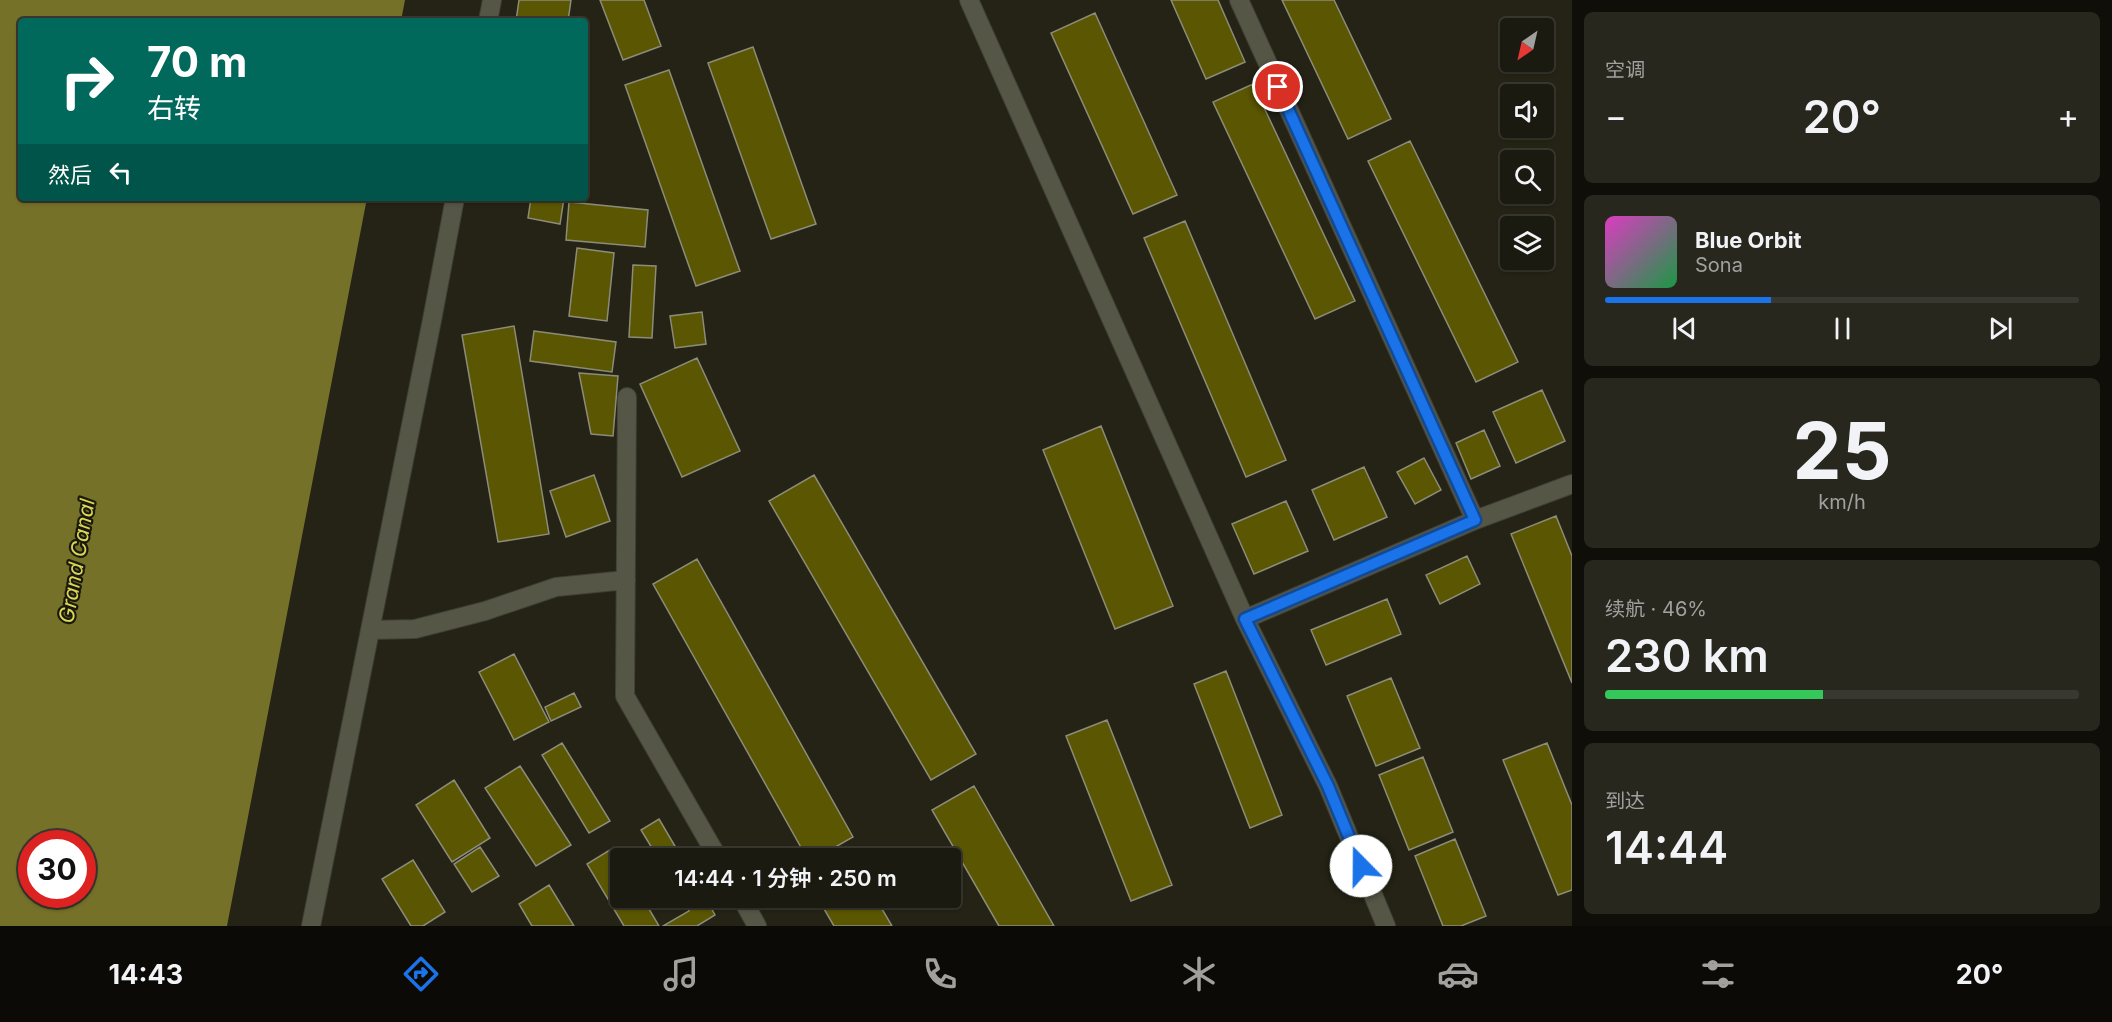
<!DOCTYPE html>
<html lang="zh">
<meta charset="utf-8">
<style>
:root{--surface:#1b1a10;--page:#28271e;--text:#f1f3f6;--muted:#a0a19f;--line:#393830;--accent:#1a73e8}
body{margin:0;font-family:Inter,"Noto Sans SC",sans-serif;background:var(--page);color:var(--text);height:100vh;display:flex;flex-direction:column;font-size:22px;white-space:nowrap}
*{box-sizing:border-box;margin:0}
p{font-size:20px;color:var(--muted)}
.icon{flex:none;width:33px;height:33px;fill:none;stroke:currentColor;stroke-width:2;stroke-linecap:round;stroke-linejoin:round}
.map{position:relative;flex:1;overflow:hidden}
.side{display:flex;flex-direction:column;gap:12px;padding:12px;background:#0f0e09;width:540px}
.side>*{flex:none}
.hud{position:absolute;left:18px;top:18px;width:570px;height:183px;border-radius:6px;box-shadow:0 2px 4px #0004,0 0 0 2px var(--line);background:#00695c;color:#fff;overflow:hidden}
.needle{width:39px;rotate:214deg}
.controls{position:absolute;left:1500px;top:18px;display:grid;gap:12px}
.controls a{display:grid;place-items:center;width:54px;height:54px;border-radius:6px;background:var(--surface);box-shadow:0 2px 4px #0004,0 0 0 2px var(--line);font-size:30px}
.speed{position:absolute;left:18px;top:830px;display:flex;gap:12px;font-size:30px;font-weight:700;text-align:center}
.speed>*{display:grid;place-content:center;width:78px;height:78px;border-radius:50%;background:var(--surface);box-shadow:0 2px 4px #0004,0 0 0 2px var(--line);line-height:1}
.speed .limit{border:9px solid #d22;background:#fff;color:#111}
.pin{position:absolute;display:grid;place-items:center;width:51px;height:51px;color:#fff;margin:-26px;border:3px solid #fff;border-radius:50%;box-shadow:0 2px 6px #0007}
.me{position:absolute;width:66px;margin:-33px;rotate:338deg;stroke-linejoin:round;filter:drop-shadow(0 0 4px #0008)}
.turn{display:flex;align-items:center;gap:21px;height:126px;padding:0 30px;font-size:27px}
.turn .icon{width:78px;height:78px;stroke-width:2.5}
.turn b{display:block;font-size:42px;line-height:51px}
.then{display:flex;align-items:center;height:57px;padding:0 30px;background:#0003;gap:12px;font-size:22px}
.big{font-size:45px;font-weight:600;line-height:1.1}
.side .widget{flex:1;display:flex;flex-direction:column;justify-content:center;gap:9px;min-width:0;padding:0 21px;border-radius:9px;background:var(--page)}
.side .dial{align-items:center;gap:0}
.dial b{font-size:78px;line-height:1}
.song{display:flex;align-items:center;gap:18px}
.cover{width:72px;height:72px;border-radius:9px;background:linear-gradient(135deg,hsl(310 70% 55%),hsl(140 70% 35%))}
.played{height:6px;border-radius:3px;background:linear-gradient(90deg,var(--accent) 35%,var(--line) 35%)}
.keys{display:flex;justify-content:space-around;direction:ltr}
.heat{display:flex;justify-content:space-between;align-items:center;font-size:33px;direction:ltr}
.charge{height:9px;border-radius:4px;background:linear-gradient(90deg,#34c759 46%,var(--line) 0)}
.trip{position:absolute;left:610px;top:848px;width:351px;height:60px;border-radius:6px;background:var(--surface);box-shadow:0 2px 4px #0004,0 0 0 2px var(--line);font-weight:600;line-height:60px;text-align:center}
.dock{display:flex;height:96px;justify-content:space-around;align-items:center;background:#0b0a06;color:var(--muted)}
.dock .icon{width:42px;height:42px}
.dock .active{color:var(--accent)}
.dock b{font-size:27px;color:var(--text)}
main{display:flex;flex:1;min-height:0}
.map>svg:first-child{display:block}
.water{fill:#757128;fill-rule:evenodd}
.building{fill:#5a5601;stroke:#8c8c7a;stroke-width:1.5}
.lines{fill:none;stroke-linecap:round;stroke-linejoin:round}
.minor-casing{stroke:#404036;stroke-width:20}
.minor{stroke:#565646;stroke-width:18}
.route-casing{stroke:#114b97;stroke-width:15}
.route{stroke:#1a73e8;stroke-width:10}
.labels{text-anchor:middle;stroke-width:4.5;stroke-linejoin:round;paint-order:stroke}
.water-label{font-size:21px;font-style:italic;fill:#ddd657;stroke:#1a1a0c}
</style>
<main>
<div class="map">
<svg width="1572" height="926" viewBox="0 0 1572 926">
<rect width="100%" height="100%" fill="#242315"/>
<!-- water -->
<path class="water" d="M0,0H405L401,21H21V198H367L227,926H0ZM32,843H82V894H32Z"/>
<!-- building -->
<path class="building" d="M519,0H571L568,21H516Z
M600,0H644L661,46L623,60Z
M1171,0H1218L1245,62L1206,79Z
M1282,0H1334L1391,119L1348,139Z
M1095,13L1177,195L1133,214L1051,33Z
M753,47L816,224L771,239L708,63Z
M669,70L740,271L696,286L625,85Z
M1253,84L1355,301L1315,319L1213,102Z
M1410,141L1518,362L1476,382L1368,161Z
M531,198H564L560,224L528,218Z
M569,202L648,210L645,247L566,240Z
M1185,221L1286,460L1246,477L1144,238Z
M577,248L614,253L607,321L569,316Z
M633,265L656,266L652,338L629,337Z
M702,312L706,344L675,348L670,316Z
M514,326L549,534L498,542L462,335Z
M534,331L616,342L612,372L530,361Z
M697,358L740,451L682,477L640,384Z
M579,373L618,376L613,436L591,434Z
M1542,390L1565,441L1516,463L1493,412Z
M1101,426L1173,606L1115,629L1043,450Z
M1484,430L1500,466L1471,479L1456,443Z
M1424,458L1441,490L1415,504L1397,472Z
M1364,467L1387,517L1334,540L1312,490Z
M594,475L610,521L566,537L550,491Z
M814,475L976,754L931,780L769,501Z
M1286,501L1308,551L1254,574L1232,524Z
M1556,516L1572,556V683L1511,534Z
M1467,556L1480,584L1440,604L1426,575Z
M697,559L853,837L816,858H807L653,584Z
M1387,599L1401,634L1326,665L1311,630Z
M514,654L549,722L514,740L479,672Z
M1226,671L1282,815L1250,828L1194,684Z
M1391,678L1420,748L1376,766L1347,696Z
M574,693L581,707L551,721L545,707Z
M1107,720L1172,885L1131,901L1066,736Z
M562,743L610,821L589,833L542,755Z
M1547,743L1572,805V890L1558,895L1503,760Z
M1423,757L1453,832L1409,850L1379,775Z
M520,766L571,845L536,866L485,788Z
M454,780L490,838L452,862L416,805Z
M974,786L1054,926H999L932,810Z
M659,819L682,858H658L641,830Z
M1455,839L1486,916L1461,926H1443L1415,856Z
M480,847L499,876L472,892L454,864Z
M613,848L621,862V897H642L659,926H624L587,864Z
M413,860L445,912L423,926H411L382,879Z
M549,885L574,926H532L519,904Z
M681,897H705L715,915L697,926H663L689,911Z
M817,897H875L892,926H834Z"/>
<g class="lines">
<defs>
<path id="minor" d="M969,0L1245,619
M1239,0L1475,520
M488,21L492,0
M627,397L625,696L718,858
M370,630L415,629L485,611L556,587L626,580
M741,897L757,926
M311,926L432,320L455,198
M1386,926L1328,786L1245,619L1475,520L1572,484"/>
</defs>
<!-- minor casing -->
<use href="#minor" class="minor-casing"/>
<!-- minor -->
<use href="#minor" class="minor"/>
</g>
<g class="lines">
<defs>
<path id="route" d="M1278,87L1475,520L1245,619L1328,786L1361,866"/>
</defs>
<!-- route casing -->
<use href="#route" class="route-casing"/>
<!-- route -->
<use href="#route" class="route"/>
</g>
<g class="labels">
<!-- water labels -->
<g class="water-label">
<text transform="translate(77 561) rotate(-80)" y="7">Grand Canal</text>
</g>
</g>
</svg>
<div class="controls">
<a><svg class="needle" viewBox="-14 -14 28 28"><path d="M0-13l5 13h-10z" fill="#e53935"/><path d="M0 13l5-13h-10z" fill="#a0a19f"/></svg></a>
<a><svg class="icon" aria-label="sound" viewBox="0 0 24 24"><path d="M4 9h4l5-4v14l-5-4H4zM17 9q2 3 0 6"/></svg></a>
<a><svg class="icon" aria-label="search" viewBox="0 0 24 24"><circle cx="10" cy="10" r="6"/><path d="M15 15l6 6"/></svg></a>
<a><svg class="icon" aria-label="layers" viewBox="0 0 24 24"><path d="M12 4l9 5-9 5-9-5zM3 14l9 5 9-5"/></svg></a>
</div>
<div class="speed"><div class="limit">30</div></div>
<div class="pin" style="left:1278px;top:87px;background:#d93025"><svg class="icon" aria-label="arrive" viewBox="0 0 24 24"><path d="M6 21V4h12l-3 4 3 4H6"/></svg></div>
<svg class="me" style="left:1361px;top:866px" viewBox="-20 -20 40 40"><circle r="19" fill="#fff"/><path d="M0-13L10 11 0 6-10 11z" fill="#1a73e8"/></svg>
<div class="trip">14:44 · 1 分钟 · 250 m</div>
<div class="hud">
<div class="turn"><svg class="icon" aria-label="right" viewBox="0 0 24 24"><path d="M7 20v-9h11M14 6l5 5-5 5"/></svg><div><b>70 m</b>右转</div></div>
<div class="then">然后<svg class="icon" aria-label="left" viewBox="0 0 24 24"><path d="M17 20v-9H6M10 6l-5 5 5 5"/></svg></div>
</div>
</div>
<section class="side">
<div class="widget"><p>空调</p>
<div class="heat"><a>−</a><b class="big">20°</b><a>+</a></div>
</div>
<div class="widget">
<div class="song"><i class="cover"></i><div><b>Blue Orbit</b><p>Sona</p></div></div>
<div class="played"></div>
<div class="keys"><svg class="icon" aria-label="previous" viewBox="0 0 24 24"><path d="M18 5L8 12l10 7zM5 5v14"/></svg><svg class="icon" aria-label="pause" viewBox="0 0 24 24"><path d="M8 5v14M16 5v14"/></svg><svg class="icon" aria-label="next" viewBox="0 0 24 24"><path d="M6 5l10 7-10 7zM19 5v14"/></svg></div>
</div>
<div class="widget dial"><b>25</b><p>km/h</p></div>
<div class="widget"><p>续航 · 46%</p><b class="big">230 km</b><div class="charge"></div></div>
<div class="widget"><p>到达</p><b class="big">14:44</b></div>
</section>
</main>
<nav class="dock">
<b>14:43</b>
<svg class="icon active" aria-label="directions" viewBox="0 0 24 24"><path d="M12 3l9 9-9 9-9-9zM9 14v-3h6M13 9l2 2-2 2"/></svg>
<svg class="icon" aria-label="music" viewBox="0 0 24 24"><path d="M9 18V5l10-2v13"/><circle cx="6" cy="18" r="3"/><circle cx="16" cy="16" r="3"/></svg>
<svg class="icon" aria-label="phone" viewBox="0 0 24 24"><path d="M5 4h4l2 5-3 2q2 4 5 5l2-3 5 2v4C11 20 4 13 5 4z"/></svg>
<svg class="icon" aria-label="climate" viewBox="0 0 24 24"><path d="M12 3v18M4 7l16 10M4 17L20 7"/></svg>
<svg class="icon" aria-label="car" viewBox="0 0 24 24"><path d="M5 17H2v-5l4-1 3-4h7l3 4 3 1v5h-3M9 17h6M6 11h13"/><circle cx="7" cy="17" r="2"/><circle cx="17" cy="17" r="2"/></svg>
<svg class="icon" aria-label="filters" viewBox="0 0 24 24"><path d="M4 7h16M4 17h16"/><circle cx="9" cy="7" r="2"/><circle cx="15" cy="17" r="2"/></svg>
<b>20°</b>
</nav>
